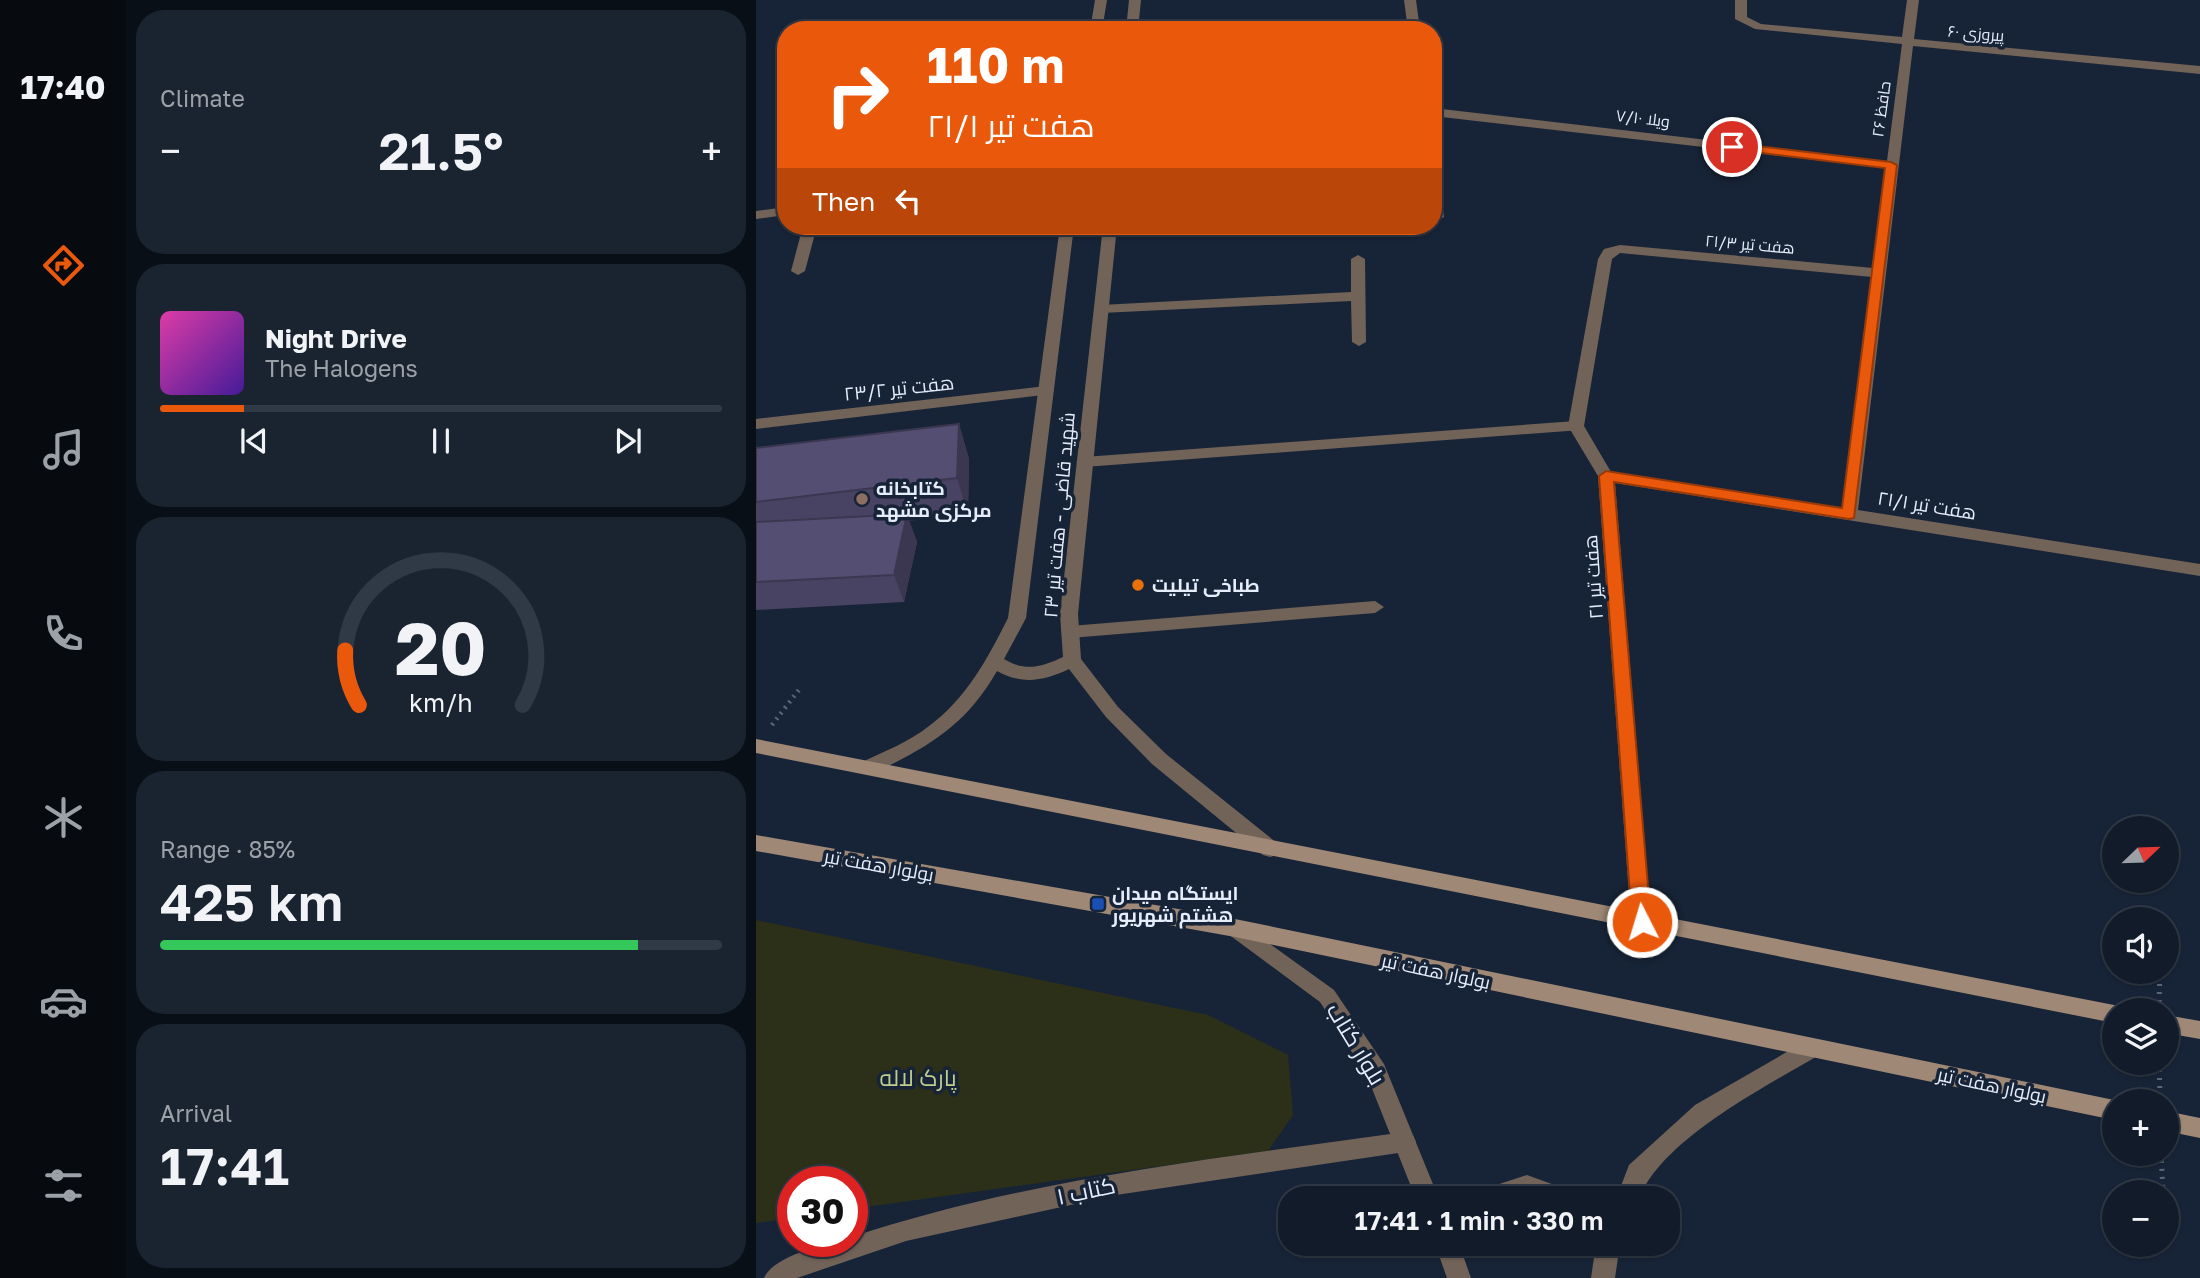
<!DOCTYPE html>
<meta charset="utf-8">
<style>
:root{--surface:#111b29;--page:#1a2431;--text:#f1f3f6;--muted:#9ca1a8;--line:#303946;--accent:#ea580c}
body{margin:0;font-family:"Golos Text",Cairo,sans-serif;background:var(--page);color:var(--text);height:100vh;display:flex;flex-direction:column;font-size:26px;white-space:nowrap}
*{box-sizing:border-box;margin:0}
p{font-size:23px;color:var(--muted)}
.icon{flex:none;width:38px;height:38px;fill:none;stroke:currentColor;stroke-width:2;stroke-linecap:round;stroke-linejoin:round}
.map{position:relative;flex:1;overflow:hidden}
.panel{display:flex;flex-direction:column;gap:10px;padding:10px;background:#090f17;width:630px}
.panel>*{flex:none}
.guide{position:absolute;left:21px;top:21px;width:665px;height:214px;border-radius:28px;box-shadow:0 2px 5px #0004,0 0 0 2px var(--line);background:#ea580c;color:#fff;overflow:hidden}
.needle{width:46px;rotate:67deg}
.tools{position:absolute;left:1346px;top:816px;display:grid;gap:14px}
.tools a{display:grid;place-items:center;width:77px;height:77px;border-radius:50%;background:var(--surface);box-shadow:0 2px 5px #0004,0 0 0 2px var(--line);font-size:35px}
.speed{position:absolute;left:21px;top:1166px;display:flex;gap:14px;font-size:35px;font-weight:700;text-align:center}
.speed>*{display:grid;place-content:center;width:91px;height:91px;border-radius:50%;background:var(--surface);box-shadow:0 2px 5px #0004,0 0 0 2px var(--line);line-height:1}
.speed .limit{border:10px solid #d22;background:#fff;color:#111}
.pin{position:absolute;display:grid;place-items:center;width:60px;height:60px;color:#fff;margin:-30px;border:4px solid #fff;border-radius:50%;box-shadow:0 2px 7px #0007}
.me{position:absolute;width:77px;margin:-38px;rotate:355deg;stroke-linejoin:round;filter:drop-shadow(0 0 5px #0008)}
.turn{display:flex;align-items:center;gap:24px;height:147px;padding:0 35px;font-size:32px}
.turn .icon{width:91px;height:91px;stroke-width:2.5}
.turn b{display:block;font-size:49px;line-height:60px}
.then{display:flex;align-items:center;height:66px;padding:0 35px;background:#0003;gap:14px;font-size:26px}
.big{font-size:52px;font-weight:600;line-height:1.1}
.panel .tile{flex:1;display:flex;flex-direction:column;justify-content:center;gap:10px;min-width:0;padding:0 24px;border-radius:28px;background:var(--page)}
.panel .dial{align-items:center;gap:0}
.dial svg{height:182px;overflow:visible;fill:none;stroke:var(--line);stroke-width:7;stroke-linecap:round;text-anchor:middle}
.dial text{fill:var(--text);stroke:none}
.song{display:flex;align-items:center;gap:21px}
.cover{width:84px;height:84px;border-radius:10px;background:linear-gradient(135deg,hsl(320 70% 55%),hsl(260 70% 35%))}
.played{height:7px;border-radius:4px;background:linear-gradient(90deg,var(--accent) 15%,var(--line) 15%)}
.keys{display:flex;justify-content:space-around;direction:ltr}
.heat{display:flex;justify-content:space-between;align-items:center;font-size:38px;direction:ltr}
.charge{height:10px;border-radius:5px;background:linear-gradient(90deg,#34c759 85%,var(--line) 0)}
.trip{position:absolute;left:522px;top:1186px;width:402px;height:70px;border-radius:28px;background:var(--surface);box-shadow:0 2px 5px #0004,0 0 0 2px var(--line);font-weight:600;line-height:70px;text-align:center}
main{display:flex;flex:1;min-height:0}
.menu{display:flex;flex-direction:column;width:126px;justify-content:space-around;align-items:center;background:#070b10;color:var(--muted)}
.menu .icon{width:49px;height:49px}
.menu .selected{color:var(--accent)}
.menu b{font-size:32px;color:var(--text)}
.map>svg:first-child{display:block}
.green{fill:#2c3018}
.lines{fill:none;stroke-linecap:round;stroke-linejoin:round}
.path-far1{stroke:#5b6778;stroke-width:4.5;stroke-dasharray:2 5;stroke-linecap:butt}
.path{stroke:#5b6778;stroke-width:5;stroke-dasharray:2 6;stroke-linecap:butt}
.service{fill:#726358;fill-rule:evenodd}
.minor{fill:#726358;fill-rule:evenodd}
.tertiary{fill:#726358;fill-rule:evenodd}
.secondary{fill:#9f8875;fill-rule:evenodd}
.wall{fill:#484362}
.shaded-wall{fill:#3b3750}
.building{fill:#544e72;stroke:#3b3750;stroke-width:2}
.route{fill:#ea580c;stroke:#983908;stroke-width:2}
.education-dot{fill:#8d6e63;stroke:#172437;stroke-width:2.5}
.food-dot{fill:#e8710a;stroke:#172437;stroke-width:2.5}
.transit-dot{fill:#1a4fb4;stroke:#172437;stroke-width:2.5}
.labels{text-anchor:middle;stroke-width:7;stroke-linejoin:round;paint-order:stroke}
.far-street-label{font-size:16px;fill:#e5edfb;stroke:#172437}
.street-label{font-size:19px;fill:#e5edfb;stroke:#172437}
.poi-label{font-size:19px;font-weight:bold;fill:#e5edfb;stroke:#172437;text-anchor:start}
.near-street-label{font-size:23px;fill:#e5edfb;stroke:#172437}
.near-park-label{font-size:23px;fill:#bfcc8a;stroke:#172437}
</style>
<main>
<nav class="menu">
<b>17:40</b>
<svg class="icon selected" aria-label="directions" viewBox="0 0 24 24"><path d="M12 3l9 9-9 9-9-9zM9 14v-3h6M13 9l2 2-2 2"/></svg>
<svg class="icon" aria-label="music" viewBox="0 0 24 24"><path d="M9 18V5l10-2v13"/><circle cx="6" cy="18" r="3"/><circle cx="16" cy="16" r="3"/></svg>
<svg class="icon" aria-label="phone" viewBox="0 0 24 24"><path d="M5 4h4l2 5-3 2q2 4 5 5l2-3 5 2v4C11 20 4 13 5 4z"/></svg>
<svg class="icon" aria-label="climate" viewBox="0 0 24 24"><path d="M12 3v18M4 7l16 10M4 17L20 7"/></svg>
<svg class="icon" aria-label="car" viewBox="0 0 24 24"><path d="M5 17H2v-5l4-1 3-4h7l3 4 3 1v5h-3M9 17h6M6 11h13"/><circle cx="7" cy="17" r="2"/><circle cx="17" cy="17" r="2"/></svg>
<svg class="icon" aria-label="filters" viewBox="0 0 24 24"><path d="M4 7h16M4 17h16"/><circle cx="9" cy="7" r="2"/><circle cx="15" cy="17" r="2"/></svg>
</nav>
<section class="panel">
<div class="tile"><p>Climate</p>
<div class="heat"><a>−</a><b class="big">21.5°</b><a>+</a></div>
</div>
<div class="tile">
<div class="song"><i class="cover"></i><div><b>Night Drive</b><p>The Halogens</p></div></div>
<div class="played"></div>
<div class="keys"><svg class="icon" aria-label="previous" viewBox="0 0 24 24"><path d="M18 5L8 12l10 7zM5 5v14"/></svg><svg class="icon" aria-label="pause" viewBox="0 0 24 24"><path d="M8 5v14M16 5v14"/></svg><svg class="icon" aria-label="next" viewBox="0 0 24 24"><path d="M6 5l10 7-10 7zM19 5v14"/></svg></div>
</div>
<div class="tile dial"><svg viewBox="0 0 100 80">
<path d="M14 69A42 42 0 1 1 86 69"/>
<path d="M14 69A42 42 0 0 1 8 45" stroke="#ea580c"/>
<text x="50" y="56" font-size="32" font-weight="700">20</text>
<text x="50" y="72" font-size="11">km/h</text>
</svg></div>
<div class="tile"><p>Range · 85%</p><b class="big">425 km</b><div class="charge"></div></div>
<div class="tile"><p>Arrival</p><b class="big">17:41</b></div>
</section>
<div class="map">
<svg width="1444" height="1278" viewBox="0 0 1444 1278">
<rect width="100%" height="100%" fill="#172437"/>
<!-- green -->
<path class="green" d="M0,920L452,1015L532,1055L537,1115L512,1151L96,1209V1181H37V1218L0,1223Z"/>
<g class="lines">
<!-- path-far1 -->
<path class="path-far1" d="M16,725L45,687"/>
<!-- path -->
<path class="path" d="M1403,1002L1404,971
M1403,1062L1404,1096
M1405,1153L1407,1192"/>
<!-- service -->
<path class="service" d="M47,226H61L49,271L42,275L35,271Z
M602,255L609,259L610,342L603,346L596,342L595,301L345,313L338,309L345,305L595,292V259Z
M820,421L828,426L825,430L328,467L320,462L328,457Z"/>
<!-- minor -->
<path class="minor" d="M648,0H660L664,30H652Z
M979,0H991V17L1005,24L1146,37L1151,0H1163L1158,39L1444,66V74L1157,46L1102,510L1444,564V576L859,483L895,921L892,927L885,930L878,927L875,921L842,476L812,426L842,259L848,249L864,245L1117,268L1130,168L677,116V108L1131,161L1146,44L999,29L979,19ZM864,253L1116,277L1086,508L855,472L828,426L856,259Z
M677,180L684,184L688,217L681,221L677,220Z
M30,207V215L0,219V211Z
M290,386L298,391L295,394L0,429V419Z
M619,601L628,607L619,613L314,638L308,636L305,632L308,628L314,626Z
M649,1132L657,1135L660,1142L657,1149L649,1152L360,1195L150,1241L41,1278H8C17,1256 74,1241 96,1241V1237C274,1178 464,1158 649,1132Z"/>
<!-- tertiary -->
<path class="tertiary" d="M339,0H351L346,30H334Z
M373,0H385L382,30H370Z
M304,226H318L270,618L248,659C269,672 286,667 307,657L304,614L347,226H361L322,614L325,659L362,707L410,754L521,843L524,849L521,855L514,857L507,855L396,764L350,717L313,669C288,681 266,685 241,671C210,725 174,746 120,772L113,774L106,772L104,767L106,762C129,751 153,742 173,726C210,699 232,658 252,618Z
M479,919L578,990L628,1064L683,1199H660L611,1076L564,1002L472,934L469,928L472,922Z
M1055,1038L1063,1041L1066,1048L1063,1055C1009,1087 905,1140 883,1199H860L873,1165L939,1105Z
M771,1175L815,1191L818,1199H719L722,1191Z
M679,1244H703L715,1278H691Z
M840,1244H864L859,1278H835Z"/>
<!-- secondary -->
<path class="secondary" d="M0,739L1358,1005L1367,1010H1358V1023L0,753Z
M0,835L479,919L1358,1100L1360,1101H1358V1120L479,937L0,851Z
M1410,1015L1444,1021V1039L1410,1033Z
M1410,1111L1444,1118V1138L1410,1131Z"/>
</g>
<!-- wall -->
<path class="wall" d="M203,424L213,459L212,514L153,521L161,542L148,602L0,610V448Z"/>
<!-- shaded-wall -->
<path class="shaded-wall" d="M203,424L213,459L212,514L201,478Z
M151,514L161,542L148,602L138,575Z"/>
<!-- building -->
<path class="building" d="M203,424L201,478L0,502V448Z
M151,514L138,575L0,582V522Z"/>
<!-- route -->
<path class="route" d="M976,143L1135,162L1141,165L1098,518L1093,519L858,482L895,922L892,927L886,929L879,927L876,922L843,476L850,471L1086,508L1129,168L972,149L970,147Z"/>
<!-- markers -->
<circle class="education-dot" cx="106" cy="499" r="7"/>
<circle class="food-dot" cx="382" cy="585" r="7"/>
<rect class="transit-dot" x="335" y="897" width="14" height="14" rx="3.5"/>
<g class="labels">
<!-- far-street labels -->
<g class="far-street-label">
<text transform="translate(1220 33) rotate(5)" y="6">پیروزی ۶۰</text>
<text transform="translate(1125 109) rotate(-82)" y="6">حافظ ۲۶</text>
<text transform="translate(887 118) rotate(7)" y="6">ویلا ۷/۱۰</text>
<text transform="translate(994 244) rotate(5)" y="6">هفت تیر ۲۱/۳</text>
</g>
<!-- street labels -->
<g class="street-label">
<text transform="translate(143 388) rotate(-6)" y="7">هفت تیر ۲۳/۲</text>
<text transform="translate(1171 505) rotate(9)" y="7">هفت تیر ۲۱/۱</text>
<text transform="translate(303 515) rotate(-85)" y="7">شهید قاضی - هفت تیر ۲۳</text>
<text transform="translate(837 577) rotate(-94)" y="7">هفت تیر ۲۱</text>
<text transform="translate(123 865) rotate(10)" y="7">بولوار هفت تیر</text>
<text transform="translate(680 971) rotate(12)" y="7">بولوار هفت تیر</text>
<text transform="translate(1236 1085) rotate(12)" y="7">بولوار هفت تیر</text>
</g>
<!-- poi labels -->
<g class="poi-label">
<text x="120" y="495">کتابخانه<tspan x="120" dy="22">مرکزی مشهد</tspan></text>
<text x="396" y="592">طباخی تیلیت</text>
<text x="356" y="900">ایستگاه میدان<tspan x="356" dy="22">هشتم شهریور</tspan></text>
</g>
<!-- near-street labels -->
<g class="near-street-label">
<text transform="translate(600 1044) rotate(59)" y="8">بلوار کتاب</text>
<text transform="translate(330 1191) rotate(-12)" y="8">کتاب ۱</text>
</g>
<!-- near-park labels -->
<g class="near-park-label">
<text x="162" y="1086">پارک لاله</text>
</g>
</g>
</svg>
<div class="tools">
<a><svg class="needle" viewBox="-14 -14 28 28"><path d="M0-13l5 13h-10z" fill="#e53935"/><path d="M0 13l5-13h-10z" fill="#9ca1a8"/></svg></a>
<a><svg class="icon" aria-label="sound" viewBox="0 0 24 24"><path d="M4 9h4l5-4v14l-5-4H4zM17 9q2 3 0 6"/></svg></a>
<a><svg class="icon" aria-label="layers" viewBox="0 0 24 24"><path d="M12 4l9 5-9 5-9-5zM3 14l9 5 9-5"/></svg></a>
<a>+</a>
<a>−</a>
</div>
<div class="speed"><div class="limit">30</div></div>
<div class="pin" style="left:976px;top:147px;background:#d93025"><svg class="icon" aria-label="arrive" viewBox="0 0 24 24"><path d="M6 21V4h12l-3 4 3 4H6"/></svg></div>
<svg class="me" style="left:886px;top:922px" viewBox="-20 -20 40 40"><circle r="17" fill="#ea580c" stroke="#fff" stroke-width="3"/><path d="M0-11L8 9 0 5-8 9z" fill="#fff"/></svg>
<div class="trip">17:41 · 1 min · 330 m</div>
<div class="guide">
<div class="turn"><svg class="icon" aria-label="right" viewBox="0 0 24 24"><path d="M7 20v-9h11M14 6l5 5-5 5"/></svg><div><b>110 m</b>هفت تیر ۲۱/۱</div></div>
<div class="then">Then<svg class="icon" aria-label="left" viewBox="0 0 24 24"><path d="M17 20v-9H6M10 6l-5 5 5 5"/></svg></div>
</div>
</div>
</main>
